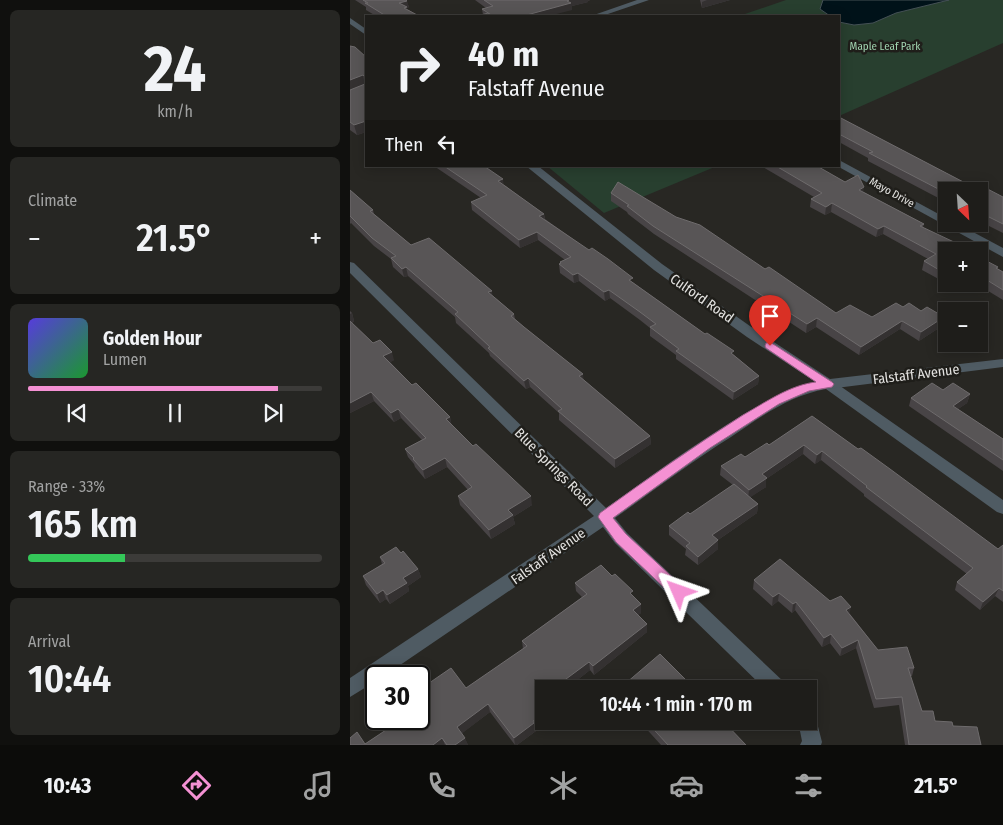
<!DOCTYPE html>
<meta charset="utf-8">
<style>
:root{--surface:#1e1d1a;--page:#262623;--text:#f1f3f6;--muted:#a1a2a2;--line:#3c3b39;--accent:#f491d3}
body{margin:0;font-family:"Fira Sans Condensed",sans-serif;background:var(--page);color:var(--text);height:100vh;display:flex;flex-direction:column;font-size:19px;white-space:nowrap}
*{box-sizing:border-box;margin:0}
p{font-size:16px;color:var(--muted)}
.icon{flex:none;width:28px;height:28px;fill:none;stroke:currentColor;stroke-width:2;stroke-linecap:round;stroke-linejoin:round}
.map{position:relative;flex:1;overflow:hidden}
.side{display:flex;flex-direction:column;gap:10px;padding:10px;background:#10100e;width:350px}
.side>*{flex:none}
.guide{position:absolute;left:15px;top:15px;width:475px;height:152px;border-radius:0px;box-shadow:0 2px 12px #0003,0 0 0 1px var(--line);background:#1e1d1a;color:var(--text);overflow:hidden}
.needle{width:32px;rotate:155deg}
.controls{position:absolute;left:588px;top:182px;display:grid;gap:10px}
.controls a{display:grid;place-items:center;width:50px;height:50px;border-radius:0px;background:var(--surface);box-shadow:0 2px 12px #0003,0 0 0 1px var(--line);font-size:25px}
.speed{position:absolute;left:15px;top:665px;display:flex;gap:10px;font-size:25px;font-weight:700;text-align:center}
.speed>*{display:grid;place-content:center;width:65px;height:65px;border-radius:50%;background:var(--surface);box-shadow:0 2px 12px #0003,0 0 0 1px var(--line);line-height:1}
.speed .limit{border:2px solid #111;border-radius:8px;background:#fff;color:#111}
.pin{position:absolute;display:grid;place-items:center;width:42px;height:42px;color:#fff;margin:-51px -21px;border-radius:50% 50% 50% 0;rotate:-45deg;box-shadow:0 0 5px #0007}
.pin .icon{rotate:45deg}
.me{position:absolute;width:55px;margin:-28px;rotate:313deg;stroke-linejoin:round;filter:drop-shadow(0 0 4px #0008)}
.turn{display:flex;align-items:center;gap:18px;height:105px;padding:0 20px;font-size:22px}
.turn .icon{width:65px;height:65px;stroke-width:2.5}
.turn b{display:block;font-size:35px;line-height:42px}
.then{display:flex;align-items:center;height:48px;padding:0 20px;background:#0003;gap:10px;font-size:19px}
.big{font-size:38px;font-weight:600;line-height:1.1}
.side .tile{flex:1;display:flex;flex-direction:column;justify-content:center;gap:8px;min-width:0;padding:0 18px;border-radius:8px;background:var(--page)}
.side .dial{align-items:center;gap:0}
.dial b{font-size:65px;line-height:1}
.song{display:flex;align-items:center;gap:15px}
.cover{width:60px;height:60px;border-radius:8px;background:linear-gradient(135deg,hsl(250 70% 55%),hsl(130 70% 35%))}
.played{height:5px;border-radius:2px;background:linear-gradient(90deg,var(--accent) 85%,var(--line) 85%)}
.keys{display:flex;justify-content:space-around;direction:ltr}
.heat{display:flex;justify-content:space-between;align-items:center;font-size:28px;direction:ltr}
.charge{height:8px;border-radius:4px;background:linear-gradient(90deg,#34c759 33%,var(--line) 0)}
.trip{position:absolute;left:185px;top:680px;width:282px;height:50px;border-radius:0px;background:var(--surface);box-shadow:0 2px 12px #0003,0 0 0 1px var(--line);font-weight:600;line-height:50px;text-align:center}
.tabs{display:flex;height:80px;justify-content:space-around;align-items:center;background:#0c0c0a;color:var(--muted)}
.tabs .icon{width:35px;height:35px}
.tabs .active{color:var(--accent)}
.tabs b{font-size:22px;color:var(--text)}
main{display:flex;flex:1;min-height:0}
.map>svg:first-child{display:block}
.green{fill:#283f2f}
.water{fill:#001219;stroke:#445055}
.lines{fill:none;stroke-linecap:round;stroke-linejoin:round}
.minor{fill:#4f5b63;fill-rule:evenodd}
.tertiary{fill:#4f5b63;fill-rule:evenodd}
.wall{fill:#484446}
.shaded-wall{fill:#343131}
.building{fill:#585556;stroke:#6e6b6c}
.route{fill:#f491d3;stroke:#9f5e89}
.labels{text-anchor:middle;stroke-width:5;stroke-linejoin:round;paint-order:stroke}
.far-park-label{font-size:11px;fill:#a0d3af;stroke:#1f1e1a}
.far-street-label{font-size:11px;fill:#e3e2e0;stroke:#1f1e1a}
.street-label{font-size:14px;fill:#e3e2e0;stroke:#1f1e1a}
</style>
<main>
<section class="side">
<div class="tile dial"><b>24</b><p>km/h</p></div>
<div class="tile"><p>Climate</p>
<div class="heat"><a>−</a><b class="big">21.5°</b><a>+</a></div>
</div>
<div class="tile">
<div class="song"><i class="cover"></i><div><b>Golden Hour</b><p>Lumen</p></div></div>
<div class="played"></div>
<div class="keys"><svg class="icon" aria-label="previous" viewBox="0 0 24 24"><path d="M18 5L8 12l10 7zM5 5v14"/></svg><svg class="icon" aria-label="pause" viewBox="0 0 24 24"><path d="M8 5v14M16 5v14"/></svg><svg class="icon" aria-label="next" viewBox="0 0 24 24"><path d="M6 5l10 7-10 7zM19 5v14"/></svg></div>
</div>
<div class="tile"><p>Range · 33%</p><b class="big">165 km</b><div class="charge"></div></div>
<div class="tile"><p>Arrival</p><b class="big">10:44</b></div>
</section>
<div class="map">
<svg width="653" height="745" viewBox="0 0 653 745">
<rect width="100%" height="100%" fill="#282723"/>
<!-- green -->
<path class="green" d="M436,0H653V43L489,116V16H389Z
M197,166H367L254,213Z"/>
<!-- water -->
<path class="water" d="M473,0H599L546,13L523,23L504,25L489,22V16H480L470,9Z"/>
<g class="lines">
<!-- minor -->
<path class="minor" d="M287,0H299L252,16H241Z
M489,160L596,218V224H608L653,248V257L487,166Z
M0,262L4,263L256,508C293,482 329,455 367,431C402,409 436,387 478,379L483,381L653,500V514L647,512L476,389C441,395 410,417 381,437C341,462 303,491 265,518L277,533L435,683L437,689H415L265,543L253,527L34,676H26V681L0,697V678L244,516L0,273Z
M459,712L465,715L472,742L471,745H450L452,741L448,721H459Z"/>
<!-- tertiary -->
<path class="tertiary" d="M0,18L16,29V35L0,24Z
M176,166H188L312,264L407,331L480,379L653,359V367L478,389L473,387L397,337L304,270Z"/>
</g>
<!-- wall -->
<path class="wall" d="M5,0H56L59,7L57,8V9L69,16H26L16,10V7Z
M125,0H240L238,1V2L222,6V10L133,15L132,9L136,8Z
M350,0H380L352,8Z
M0,46L16,57V132L7,135L0,130Z
M489,117L621,186L653,197V233L629,221V191H596V202L518,161V158L489,142Z
M84,166H136V168L153,179V184L194,214L195,219L384,355L409,376L408,384L383,400L326,359V355L300,336V328L290,320L260,298L255,301L229,281L224,283L210,273L209,264H210V262L215,260L188,240L170,248L122,210L121,202L131,198Z
M411,166H469V168L574,224L573,227L596,251V283L572,270L574,261L578,259L533,234L526,237L481,212L475,215L460,207L461,199L464,197Z
M0,190L23,210L24,214L61,245L143,296L164,314L165,319L174,327L233,374V379L300,436L301,444L265,468L209,420V413L180,387L176,389L140,356L139,353L106,323L105,317L58,276L54,277L43,267L41,259L24,246L1,223L0,224Z
M261,193L326,217L415,269L486,313L522,317L553,307L592,326L569,341L550,329L509,355L466,327L456,333L304,234L278,214L277,212L261,201Z
M629,257L653,272V300L630,286L620,292L603,284H629Z
M0,311L2,313L4,321L2,323L23,343L44,360L40,362L62,385L100,417L101,424L182,505L163,517L165,524L141,539L110,505L108,496L118,490L97,467L75,479L65,467L64,464L58,457L55,449L72,440L51,418L44,422L24,401L0,413Z
M593,390L620,394L617,403L608,409L653,439V471L559,406L561,398Z
M462,416L508,449L648,549L653,545V602L645,596L630,610L605,590L607,582L617,574L514,496V494L471,460L465,464L453,454L416,479V487L400,497L408,504L407,513L368,540V549L348,565L335,555L336,549L319,535V526L340,514L383,485L370,475L371,466L395,457L419,445Z
M51,553L68,569L71,577L58,586L59,591L40,604L36,599L30,603L16,585L13,576L32,564L30,557Z
M404,580L480,601L500,614L528,650L564,668L562,676H560L572,711L585,721L603,726L631,745H555L549,705L524,708L506,648L490,656L480,643L472,647L445,610L442,613L428,601L422,606L403,589Z
M225,583L283,597L291,604V613L288,615L297,624V632L244,675L240,670L216,689H194V721H196L185,729L186,731L167,745H165L140,712L112,733L118,745H0L15,744L38,729L32,719L116,688L173,649L172,641L232,597L226,591Z
M285,721H373L396,745H311L291,723L288,725Z"/>
<!-- shaded-wall -->
<path class="shaded-wall" d="M219,0H240L238,1V2L222,6V10L199,16H173Z
M357,0H380L352,8V2Z
M57,1L59,7L57,8L58,14L49,3Z
M13,75L15,85L0,91V80Z
M16,121V132L7,135L4,125Z
M153,179L154,187L148,181Z
M514,187L513,195L509,190Z
M482,203L481,212L475,215L476,207Z
M194,214L195,222L189,216Z
M534,226L533,234L526,237L528,229Z
M187,232L188,240L170,248L169,240Z
M56,267L58,276L54,277L52,269Z
M228,273L229,281L224,283L223,275Z
M632,277L630,286L620,292L622,284H629V279Z
M259,290L260,298L255,301L254,292Z
M142,291L143,299L138,292Z
M2,313L4,321L0,323V314Z
M594,317L592,326L569,341L571,332Z
M467,318L466,327L456,333L457,324Z
M552,321L550,329L509,355L511,347Z
M42,352L44,360L36,365L33,356Z
M233,374L234,382L229,376Z
M409,376L408,384L383,400L384,392Z
M178,378L180,387L176,389L174,381Z
M21,392L24,401L0,413V403Z
M620,394L617,403L601,414L603,406Z
M48,409L51,418L44,422L41,413Z
M100,417L102,426L96,419Z
M300,436L301,444L265,468V459Z
M454,445L453,454L416,479V487L398,499L399,490L412,474Z
M472,451L471,460L465,464L467,455Z
M95,458L97,467L75,479L73,470Z
M181,496L182,505L163,517L165,524L141,539L139,530L158,510Z
M408,504L407,513L362,544V535Z
M368,540V549L348,565V557Z
M68,569L71,577L58,586L59,591L40,604L37,595L53,578Z
M649,588L645,596L630,610L633,602Z
M33,590L36,599L30,603L27,594Z
M429,593L428,601L422,606L423,597Z
M446,602L445,610L442,613L443,604Z
M291,604V613L283,619V610Z
M501,607L499,616L496,610Z
M297,624V632L244,675L243,666Z
M481,634L480,643L472,647L474,638Z
M508,640L506,648L490,656L492,648Z
M239,662L240,670L216,689H211L212,682Z
M138,704L140,712L110,735L107,727Z
M194,713V721H196L185,729L186,731L167,745H165L164,738L183,721Z
M92,738L95,745H83Z
M115,738L118,745H105Z"/>
<!-- building -->
<path class="building" d="M13,0H56L57,1L49,3L57,7L54,8L69,16H36L15,3H18Z
M134,0H219L217,1L221,3L173,16H143L132,9L143,6Z
M138,13L142,16H128Z
M0,46L5,47L16,57V121L4,125L0,122V90L15,84V77L13,75L0,80Z
M489,117L621,186L626,183L653,197V224L629,212V191H596V193L519,153L523,152L489,134Z
M94,166H134L153,179L148,181L194,214L189,216L239,250L242,248L258,259L283,278L279,280L355,334L357,333L384,351L381,353L409,376L384,392L326,351L329,349L300,327L306,324L290,312L259,290L254,292L228,273L223,275L209,264L211,263L210,262L221,257L187,232L169,240L121,202L137,195Z
M426,166H467L495,182L508,175L514,187L509,190L574,224L570,226L623,251H596V274L574,261L586,254L534,226L528,229L482,203L476,207L461,199L472,193Z
M268,182L326,217L350,225L415,269L419,267L486,313L500,305L522,317L546,303L553,307L559,303L571,311L577,307L594,317L571,332L552,321L511,347L467,318L457,324L303,226L277,206L279,205L261,193Z
M0,190L23,210L20,211L61,245L79,238L142,291L138,292L164,314L161,316L174,327L233,374L229,376L300,436L265,459L208,411L212,409L178,378L174,381L138,348L140,347L105,314L108,312L56,267L52,269L41,258L46,256L22,238L0,216Z
M629,257L648,267L646,268L653,272V290L632,277L629,279Z
M0,321L23,343L30,340L42,352L33,356L62,385L66,383L100,417L96,419L123,446L126,444L181,496L158,510L163,515L139,530L108,496L122,487L95,458L73,470L63,459L64,458L55,449L76,438L48,409L41,413L21,392L0,403Z
M582,383L593,390L603,383L620,394L603,406L653,439V460L561,398Z
M462,416L508,449L511,448L540,469L648,549L653,545V591L649,588L633,602L607,582L623,568L516,487L517,486L472,451L467,455L454,445L412,474L417,478L399,490L371,466L391,454L395,457L417,443L419,445Z
M384,484L408,504L362,535L368,540L348,557L336,546L340,543L319,526L338,512L340,514Z
M46,547L51,553L53,551L68,569L53,578L57,583L37,595L33,590L27,594L13,576L35,563L30,557Z
M430,559L480,601L491,596L501,607L496,610L528,650L557,647L564,668H558L572,711H583L585,721L602,722L603,726L627,727L631,745H559L552,697L526,699L508,640L492,648L481,634L474,638L446,602L443,604L429,593L423,597L404,580Z
M251,565L262,576L265,574L283,591L280,593L291,604L283,610L297,624L243,666L239,662L212,682L216,685L211,689H194V713L183,721L184,723L164,738L138,704L107,727L115,738L105,745H97L92,738L83,745H0V738L7,732L15,744L39,728L33,719H69V690L101,668L116,688L177,646L172,641L237,594L225,583Z
M310,654L336,680L334,682L341,689H269Z
M296,721H373L396,745H318Z"/>
<!-- route -->
<path class="route" d="M420,342L482,382L484,384L482,387L459,391L429,404L360,448L263,518L276,534L334,588L336,592L334,597L329,598L324,597L266,542L248,517L250,513C297,479 344,446 393,415C416,402 440,385 466,382L416,348L415,346L416,343Z"/>
<g class="labels">
<!-- far-park labels -->
<g class="far-park-label">
<text x="535" y="50">Maple Leaf Park</text>
</g>
<!-- far-street labels -->
<g class="far-street-label">
<text transform="translate(542 192) rotate(29)" y="4">Mayo Drive</text>
</g>
<!-- street labels -->
<g class="street-label">
<text transform="translate(352 298) rotate(35)" y="5">Culford Road</text>
<text transform="translate(566 374) rotate(-7)" y="5">Falstaff Avenue</text>
<text transform="translate(204 467) rotate(45)" y="5">Blue Springs Road</text>
<text transform="translate(198 556) rotate(-35)" y="5">Falstaff Avenue</text>
</g>
</g>
</svg>
<div class="controls">
<a><svg class="needle" viewBox="-14 -14 28 28"><path d="M0-13l5 13h-10z" fill="#e53935"/><path d="M0 13l5-13h-10z" fill="#a1a2a2"/></svg></a>
<a>+</a>
<a>−</a>
</div>
<div class="speed"><div class="limit">30</div></div>
<div class="pin" style="left:420px;top:346px;background:#d93025"><svg class="icon" aria-label="arrive" viewBox="0 0 24 24"><path d="M6 21V4h12l-3 4 3 4H6"/></svg></div>
<svg class="me" style="left:329px;top:592px" viewBox="-20 -20 40 40"><path d="M0-17L14 15 0 8-14 15z" fill="#f491d3" stroke="#fff" stroke-width="4"/></svg>
<div class="trip">10:44 · 1 min · 170 m</div>
<div class="guide">
<div class="turn"><svg class="icon" aria-label="right" viewBox="0 0 24 24"><path d="M7 20v-9h11M14 6l5 5-5 5"/></svg><div><b>40 m</b>Falstaff Avenue</div></div>
<div class="then">Then<svg class="icon" aria-label="left" viewBox="0 0 24 24"><path d="M17 20v-9H6M10 6l-5 5 5 5"/></svg></div>
</div>
</div>
</main>
<nav class="tabs">
<b>10:43</b>
<svg class="icon active" aria-label="directions" viewBox="0 0 24 24"><path d="M12 3l9 9-9 9-9-9zM9 14v-3h6M13 9l2 2-2 2"/></svg>
<svg class="icon" aria-label="music" viewBox="0 0 24 24"><path d="M9 18V5l10-2v13"/><circle cx="6" cy="18" r="3"/><circle cx="16" cy="16" r="3"/></svg>
<svg class="icon" aria-label="phone" viewBox="0 0 24 24"><path d="M5 4h4l2 5-3 2q2 4 5 5l2-3 5 2v4C11 20 4 13 5 4z"/></svg>
<svg class="icon" aria-label="climate" viewBox="0 0 24 24"><path d="M12 3v18M4 7l16 10M4 17L20 7"/></svg>
<svg class="icon" aria-label="car" viewBox="0 0 24 24"><path d="M5 17H2v-5l4-1 3-4h7l3 4 3 1v5h-3M9 17h6M6 11h13"/><circle cx="7" cy="17" r="2"/><circle cx="17" cy="17" r="2"/></svg>
<svg class="icon" aria-label="filters" viewBox="0 0 24 24"><path d="M4 7h16M4 17h16"/><circle cx="9" cy="7" r="2"/><circle cx="15" cy="17" r="2"/></svg>
<b>21.5°</b>
</nav>
